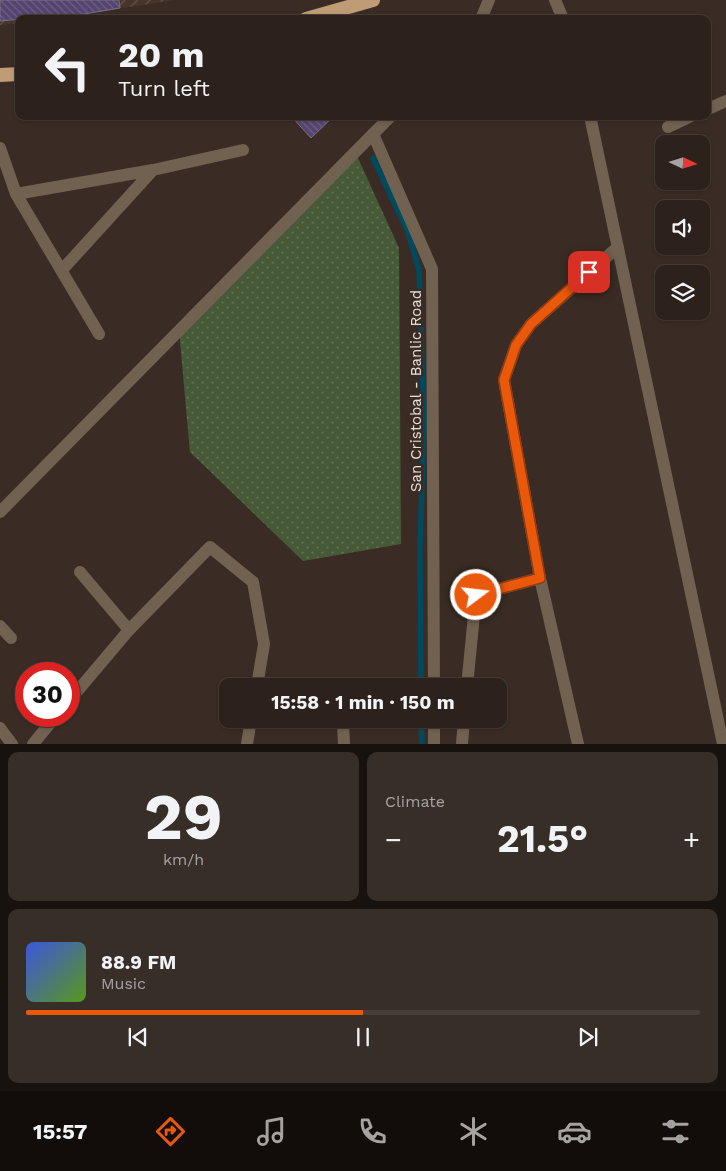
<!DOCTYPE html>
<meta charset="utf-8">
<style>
:root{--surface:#2c211b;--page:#382e28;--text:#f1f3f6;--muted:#a6a3a3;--line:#483e3a;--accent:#ea580c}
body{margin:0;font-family:"Work Sans",sans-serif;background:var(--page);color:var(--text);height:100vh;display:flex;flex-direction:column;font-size:19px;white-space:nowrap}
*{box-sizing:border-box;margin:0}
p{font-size:16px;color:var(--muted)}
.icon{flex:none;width:28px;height:28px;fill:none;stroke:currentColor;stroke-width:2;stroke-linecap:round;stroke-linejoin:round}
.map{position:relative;height:744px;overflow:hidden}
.drawer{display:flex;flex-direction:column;gap:8px;padding:8px;background:#18120f;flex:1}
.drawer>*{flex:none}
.top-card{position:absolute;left:15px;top:15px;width:696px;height:105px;border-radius:10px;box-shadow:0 1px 4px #0004,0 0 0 1px var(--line);background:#2c211b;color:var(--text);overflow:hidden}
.needle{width:32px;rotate:94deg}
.controls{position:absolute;left:655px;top:135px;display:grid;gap:10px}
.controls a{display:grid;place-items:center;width:55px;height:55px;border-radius:10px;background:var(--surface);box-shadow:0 1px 4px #0004,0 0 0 1px var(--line);font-size:25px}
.speed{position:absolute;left:15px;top:662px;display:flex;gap:10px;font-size:25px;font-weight:700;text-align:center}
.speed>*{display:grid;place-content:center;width:65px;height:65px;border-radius:50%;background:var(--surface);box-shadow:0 1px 4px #0004,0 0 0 1px var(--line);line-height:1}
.speed .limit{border:8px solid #d22;background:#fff;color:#111}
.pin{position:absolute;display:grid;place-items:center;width:42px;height:42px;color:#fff;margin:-21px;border-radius:10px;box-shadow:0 2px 8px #0006}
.me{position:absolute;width:55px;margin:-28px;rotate:75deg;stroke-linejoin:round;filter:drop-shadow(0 0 4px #0008)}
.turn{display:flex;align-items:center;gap:18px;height:105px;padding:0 20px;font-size:22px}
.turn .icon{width:65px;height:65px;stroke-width:2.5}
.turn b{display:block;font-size:35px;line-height:42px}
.big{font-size:38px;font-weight:700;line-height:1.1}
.drawer .tile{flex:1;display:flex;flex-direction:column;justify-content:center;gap:8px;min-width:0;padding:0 18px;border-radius:10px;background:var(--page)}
.drawer .dial{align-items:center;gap:0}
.dial b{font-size:65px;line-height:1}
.song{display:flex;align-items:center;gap:15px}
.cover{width:60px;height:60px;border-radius:8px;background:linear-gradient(135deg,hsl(230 70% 55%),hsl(90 70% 35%))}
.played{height:5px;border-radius:2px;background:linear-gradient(90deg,var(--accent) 50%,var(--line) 50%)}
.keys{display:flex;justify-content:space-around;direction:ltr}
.heat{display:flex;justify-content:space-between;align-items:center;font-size:28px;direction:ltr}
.drawer .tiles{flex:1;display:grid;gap:8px;grid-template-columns:1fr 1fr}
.tile:last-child{grid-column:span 2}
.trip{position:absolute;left:219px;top:678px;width:288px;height:50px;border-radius:10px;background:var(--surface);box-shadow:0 1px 4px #0004,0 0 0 1px var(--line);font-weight:700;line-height:50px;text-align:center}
.tab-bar{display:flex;height:80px;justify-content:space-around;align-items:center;background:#120d0b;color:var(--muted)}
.tab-bar .icon{width:35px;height:35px}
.tab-bar .selected{color:var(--accent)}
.tab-bar b{font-size:22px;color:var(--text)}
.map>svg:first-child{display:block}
.industrial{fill:url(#industrial-furrows)}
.grass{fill:url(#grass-dots)}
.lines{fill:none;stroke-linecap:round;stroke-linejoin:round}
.stream{stroke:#004a5f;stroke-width:5.5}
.building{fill:url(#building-back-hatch);stroke:#787282}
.minor{stroke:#716151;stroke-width:12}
.tertiary{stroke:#716151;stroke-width:12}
.trunk{stroke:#bf9c75;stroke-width:14}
.route-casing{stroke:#983908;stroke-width:12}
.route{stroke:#ea580c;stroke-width:9}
.labels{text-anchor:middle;stroke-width:5;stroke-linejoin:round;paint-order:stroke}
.street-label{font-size:15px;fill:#e7ded8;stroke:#3a2c24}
</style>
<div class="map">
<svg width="726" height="744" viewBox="0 0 726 744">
<defs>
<pattern id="industrial-furrows" width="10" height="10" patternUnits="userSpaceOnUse" patternTransform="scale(1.25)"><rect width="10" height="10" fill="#48352a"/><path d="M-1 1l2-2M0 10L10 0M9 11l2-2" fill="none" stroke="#625248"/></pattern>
<pattern id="grass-dots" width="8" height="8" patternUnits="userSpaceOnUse" patternTransform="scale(1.25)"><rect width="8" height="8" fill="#475a38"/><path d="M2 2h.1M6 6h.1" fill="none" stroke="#627154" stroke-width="1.8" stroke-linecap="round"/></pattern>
<pattern id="building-back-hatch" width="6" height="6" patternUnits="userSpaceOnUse" patternTransform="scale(1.25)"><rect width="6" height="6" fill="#544570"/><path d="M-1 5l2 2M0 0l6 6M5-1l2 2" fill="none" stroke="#6d5f84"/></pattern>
</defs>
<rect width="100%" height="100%" fill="#3a2c24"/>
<!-- industrial -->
<path class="industrial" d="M0,0H173L60,18L19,19V23L0,25Z"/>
<!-- grass -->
<path class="grass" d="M357,156L399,248L401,544L303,561L190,452L179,330Z"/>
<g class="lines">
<!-- stream -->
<path class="stream" d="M373,158L408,232L419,270L424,420L420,547L421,686
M421,719L422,744"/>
</g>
<!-- building -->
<path class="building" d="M0,0H119L120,8L60,18L59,16L0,21Z
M291,116H334L311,138Z"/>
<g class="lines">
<!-- minor -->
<path class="minor" d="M555,0L563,19
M708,109L726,101
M590,116L723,744
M668,127L691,116
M0,148L16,194L99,334
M16,194L153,170L243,150
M62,270L153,170
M0,512L373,134
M80,572L129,630
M0,626L11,638
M467,686L476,595L540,578
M69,701L129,630L210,547L253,582L264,644L257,686
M343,724L344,744
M0,728L12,744
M33,744L56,716
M247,744L251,719
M462,744L464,719
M578,744L540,578L504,380L516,345L531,324L618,247"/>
<!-- tertiary -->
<path class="tertiary" d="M481,19L489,0
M391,116L373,134L432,269L434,686
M434,719V744"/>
<!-- trunk -->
<path class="trunk" d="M306,19L373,0
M0,75L19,74"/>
</g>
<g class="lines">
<defs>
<path id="route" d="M476,595L540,578L504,380L516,345L531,324L589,272"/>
</defs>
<!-- route casing -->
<use href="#route" class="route-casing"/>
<!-- route -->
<use href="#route" class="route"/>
</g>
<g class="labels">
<!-- street labels -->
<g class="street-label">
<text transform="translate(416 391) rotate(-90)" y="5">San Cristobal - Banlic Road</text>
</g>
</g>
</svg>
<div class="controls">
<a><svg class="needle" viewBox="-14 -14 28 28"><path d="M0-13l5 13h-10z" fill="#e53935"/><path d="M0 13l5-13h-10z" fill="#a6a3a3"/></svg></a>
<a><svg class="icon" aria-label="sound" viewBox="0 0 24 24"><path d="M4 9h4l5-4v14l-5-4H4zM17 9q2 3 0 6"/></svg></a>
<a><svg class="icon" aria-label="layers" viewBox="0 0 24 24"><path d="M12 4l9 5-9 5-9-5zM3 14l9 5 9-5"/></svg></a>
</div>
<div class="speed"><div class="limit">30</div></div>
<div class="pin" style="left:589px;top:272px;background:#d93025"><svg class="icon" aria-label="arrive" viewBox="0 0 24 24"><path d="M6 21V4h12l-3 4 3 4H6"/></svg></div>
<svg class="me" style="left:476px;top:595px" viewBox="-20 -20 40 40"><circle r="17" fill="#ea580c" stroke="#fff" stroke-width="3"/><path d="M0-11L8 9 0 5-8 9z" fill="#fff"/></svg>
<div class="trip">15:58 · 1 min · 150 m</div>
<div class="top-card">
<div class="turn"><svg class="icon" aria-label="left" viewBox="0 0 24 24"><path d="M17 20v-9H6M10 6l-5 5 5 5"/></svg><div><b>20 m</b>Turn left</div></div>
</div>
</div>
<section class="drawer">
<div class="tiles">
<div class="tile dial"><b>29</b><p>km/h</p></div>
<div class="tile"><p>Climate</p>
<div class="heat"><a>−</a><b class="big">21.5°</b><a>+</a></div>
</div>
<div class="tile">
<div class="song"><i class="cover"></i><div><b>88.9 FM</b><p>Music</p></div></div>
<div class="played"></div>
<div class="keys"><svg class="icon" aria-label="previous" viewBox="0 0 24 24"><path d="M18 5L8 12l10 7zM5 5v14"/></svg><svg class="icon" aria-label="pause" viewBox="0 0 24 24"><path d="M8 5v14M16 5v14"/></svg><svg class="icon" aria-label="next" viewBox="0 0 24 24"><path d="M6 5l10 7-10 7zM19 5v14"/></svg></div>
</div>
</div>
</section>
<nav class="tab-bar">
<b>15:57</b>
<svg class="icon selected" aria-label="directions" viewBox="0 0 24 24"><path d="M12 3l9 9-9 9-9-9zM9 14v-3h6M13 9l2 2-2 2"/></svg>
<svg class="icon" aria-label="music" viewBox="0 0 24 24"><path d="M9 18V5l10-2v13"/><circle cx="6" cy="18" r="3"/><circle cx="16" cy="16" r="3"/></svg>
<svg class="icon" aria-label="phone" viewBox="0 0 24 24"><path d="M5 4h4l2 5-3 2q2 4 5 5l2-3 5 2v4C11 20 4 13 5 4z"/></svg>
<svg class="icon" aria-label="climate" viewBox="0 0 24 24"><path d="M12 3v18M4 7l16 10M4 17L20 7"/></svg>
<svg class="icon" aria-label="car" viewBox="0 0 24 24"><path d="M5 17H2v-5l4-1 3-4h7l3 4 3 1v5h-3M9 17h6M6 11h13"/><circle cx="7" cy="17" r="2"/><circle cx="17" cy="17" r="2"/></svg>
<svg class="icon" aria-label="filters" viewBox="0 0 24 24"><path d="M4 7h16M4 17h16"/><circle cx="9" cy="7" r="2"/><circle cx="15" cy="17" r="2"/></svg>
</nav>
